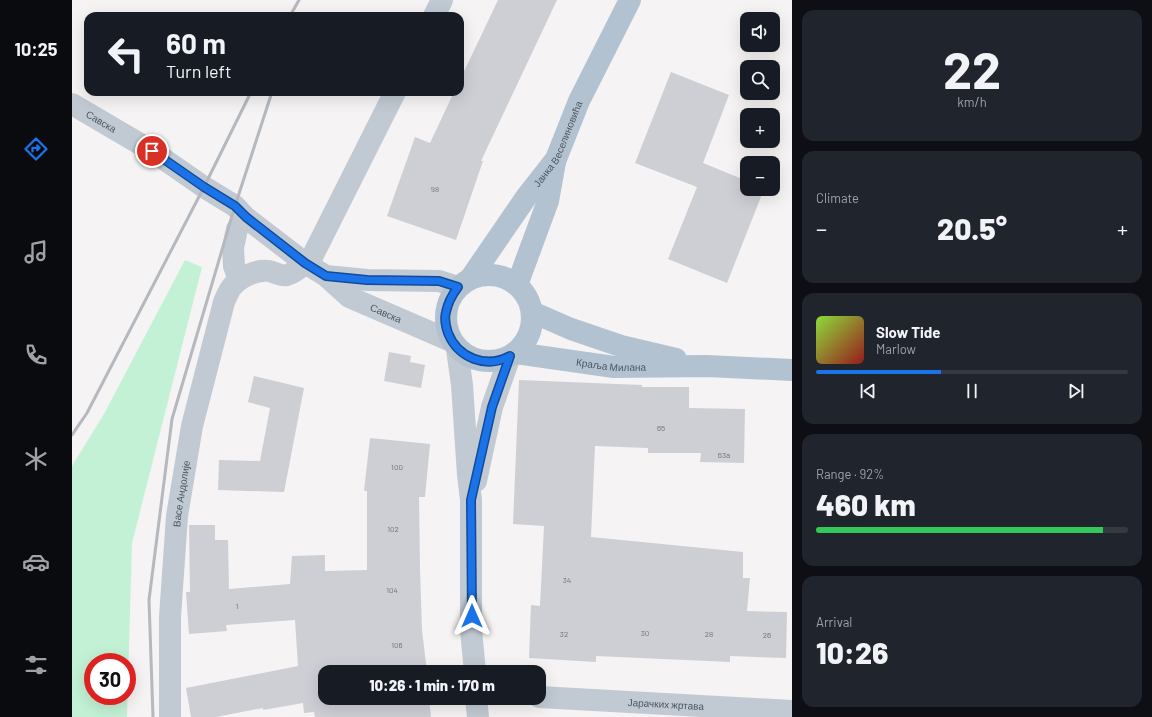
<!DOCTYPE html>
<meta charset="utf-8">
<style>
:root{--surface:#171b24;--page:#20242c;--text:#f1f3f6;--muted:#9ea1a6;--line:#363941;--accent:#1a73e8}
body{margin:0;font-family:Barlow,sans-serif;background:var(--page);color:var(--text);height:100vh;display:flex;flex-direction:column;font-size:15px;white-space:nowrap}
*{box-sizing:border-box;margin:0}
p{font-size:13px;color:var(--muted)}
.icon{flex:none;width:22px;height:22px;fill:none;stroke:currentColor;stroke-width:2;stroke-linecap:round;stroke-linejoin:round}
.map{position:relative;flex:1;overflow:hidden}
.side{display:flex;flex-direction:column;gap:10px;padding:10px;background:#0d0f14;width:360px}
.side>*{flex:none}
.top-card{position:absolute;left:12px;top:12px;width:380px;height:84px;border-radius:12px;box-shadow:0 4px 16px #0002;background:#171b24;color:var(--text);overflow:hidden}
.controls{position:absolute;left:668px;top:12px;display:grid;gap:8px}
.controls a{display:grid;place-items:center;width:40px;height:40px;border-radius:8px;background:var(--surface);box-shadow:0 4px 16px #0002;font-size:20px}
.speed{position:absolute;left:12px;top:653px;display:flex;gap:8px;font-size:20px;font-weight:700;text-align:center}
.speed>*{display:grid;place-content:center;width:52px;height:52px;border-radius:50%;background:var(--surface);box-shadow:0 4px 16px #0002;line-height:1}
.speed .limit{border:6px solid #d22;background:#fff;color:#111}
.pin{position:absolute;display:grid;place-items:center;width:34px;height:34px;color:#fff;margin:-17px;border:2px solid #fff;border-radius:50%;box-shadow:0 1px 4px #0007}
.me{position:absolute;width:44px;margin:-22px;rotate:0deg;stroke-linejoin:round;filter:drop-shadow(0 0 3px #0008)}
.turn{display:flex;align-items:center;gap:14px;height:84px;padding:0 16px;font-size:18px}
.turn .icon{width:52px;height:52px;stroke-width:2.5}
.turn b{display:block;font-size:28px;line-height:34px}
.big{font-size:30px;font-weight:800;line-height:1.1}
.side .widget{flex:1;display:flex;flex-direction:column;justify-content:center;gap:6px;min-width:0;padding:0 14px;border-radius:12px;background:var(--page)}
.side .dial{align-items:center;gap:0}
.dial b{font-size:52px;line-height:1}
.song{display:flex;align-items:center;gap:12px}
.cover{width:48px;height:48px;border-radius:6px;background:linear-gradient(135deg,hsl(90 70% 55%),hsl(0 70% 35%))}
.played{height:4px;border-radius:2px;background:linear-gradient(90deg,var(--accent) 40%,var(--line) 40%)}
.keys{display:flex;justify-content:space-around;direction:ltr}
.heat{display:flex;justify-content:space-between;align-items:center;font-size:22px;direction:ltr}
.charge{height:6px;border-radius:3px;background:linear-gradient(90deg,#34c759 92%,var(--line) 0)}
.trip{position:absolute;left:246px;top:665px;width:228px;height:40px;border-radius:12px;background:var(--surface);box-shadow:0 4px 16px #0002;font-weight:800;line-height:40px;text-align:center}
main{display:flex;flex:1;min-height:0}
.tabs{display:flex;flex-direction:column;width:72px;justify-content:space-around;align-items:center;background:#090b0e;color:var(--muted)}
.tabs .icon{width:28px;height:28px}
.tabs .on{color:var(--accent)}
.tabs b{font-size:18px;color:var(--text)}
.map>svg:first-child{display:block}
.green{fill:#c3f1d5;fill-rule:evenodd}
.building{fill:#cdcfd5}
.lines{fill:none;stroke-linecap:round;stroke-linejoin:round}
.minor{stroke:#c1cad2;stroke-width:22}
.major{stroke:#b3c2d1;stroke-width:22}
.rail{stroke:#b5b8bd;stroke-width:3}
.route-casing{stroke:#114b97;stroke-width:10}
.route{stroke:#1a73e8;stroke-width:7}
.labels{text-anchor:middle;stroke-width:3.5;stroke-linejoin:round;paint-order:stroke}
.number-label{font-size:8px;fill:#6b747e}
.street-label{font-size:10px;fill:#4a5661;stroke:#fff}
</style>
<main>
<nav class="tabs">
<b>10:25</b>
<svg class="icon on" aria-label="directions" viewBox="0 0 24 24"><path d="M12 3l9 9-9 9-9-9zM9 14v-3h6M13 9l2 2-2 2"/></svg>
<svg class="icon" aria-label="music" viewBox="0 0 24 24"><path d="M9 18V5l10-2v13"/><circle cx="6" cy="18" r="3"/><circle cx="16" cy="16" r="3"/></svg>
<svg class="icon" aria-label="phone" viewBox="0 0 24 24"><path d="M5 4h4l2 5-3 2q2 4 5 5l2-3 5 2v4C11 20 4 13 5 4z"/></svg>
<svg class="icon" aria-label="climate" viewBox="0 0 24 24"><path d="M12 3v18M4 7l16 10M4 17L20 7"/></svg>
<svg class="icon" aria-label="car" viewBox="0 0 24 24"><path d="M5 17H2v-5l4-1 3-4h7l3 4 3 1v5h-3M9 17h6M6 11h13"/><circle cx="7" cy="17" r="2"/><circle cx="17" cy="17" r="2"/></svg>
<svg class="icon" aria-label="filters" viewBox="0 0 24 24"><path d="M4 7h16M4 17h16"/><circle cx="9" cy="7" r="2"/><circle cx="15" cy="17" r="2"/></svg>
</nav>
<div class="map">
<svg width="720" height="717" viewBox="0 0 720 717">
<rect width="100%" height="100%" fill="#f5f3f3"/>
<!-- green -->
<path class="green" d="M113,260L130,267L60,543L55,717H0V466L32,414ZM21,662H55V696H21Z"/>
<!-- building -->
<path class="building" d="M426,0H485L409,161H411L384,240L315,216L343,137L358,143L382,92H388V80Z
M599,72L657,95L631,163L675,181V189H692L655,283L596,259L625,187L563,163Z
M317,352L339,356L338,362L353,365L349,388L312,381Z
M182,376L232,388L212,492L146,490L147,460L188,461L198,408L176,402Z
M447,380L570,385V387H617V408L673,409L672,463L628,462L629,453H576V448L523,446L519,537L671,552V578H678L675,611L715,612L714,658L658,656V662L524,656V662L457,658L459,605L468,606L472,526L441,524Z
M298,438L358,444L353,497H347L348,568L350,630L355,672H253V698H357L359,717H243L242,712L232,713L231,703L191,710V708L144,717H119L114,688L226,666L223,620L154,625L155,631L117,634L114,592H118L117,525H143V540H156L157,589L218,584L220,556L253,555V571L295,570V491H292Z"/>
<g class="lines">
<!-- minor -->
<g class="minor">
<path d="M362,16L370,0"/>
<path id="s1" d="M0,104L80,151L132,187L163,206L173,217L233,263L254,276L277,297L379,341"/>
<path d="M236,265L323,92"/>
<path d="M254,276L295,280L367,281L386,287"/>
<path d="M167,279L162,266L161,248L165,229L173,217"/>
<path d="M385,349L390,385L396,475L399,500V630L403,672"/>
<path d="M404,481L420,407L438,356"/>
<path id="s2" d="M467,697L720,711"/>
<path d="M404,698L406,717"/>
<path id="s3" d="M98,717V617L105,516L120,426L152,302C154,298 156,292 159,288C166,278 184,269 197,271C203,272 209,277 215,275C222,273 228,268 233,263"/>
</g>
<!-- major -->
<g class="major">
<circle cx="417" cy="318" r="43"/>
<path id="s4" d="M398,279L455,196L484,159L507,101L558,0"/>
<path d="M445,285L476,201L483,162"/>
<path d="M460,312L499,329L549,346L604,359"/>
<path id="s5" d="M444,353L542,367L635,366L720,370"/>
</g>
<!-- rail -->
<path class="rail" d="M218,16L227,0
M0,435L15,413L132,187L179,92
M81,717L77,600L100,419L163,206L200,92"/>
</g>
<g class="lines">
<defs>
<path id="route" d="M80,151L132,187L163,206L174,217L233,263L254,276L295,280L367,281L386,287C380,295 376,302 374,312C372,319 374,327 376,333C386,358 414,369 438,356L420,407L399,500L400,616"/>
</defs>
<!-- route casing -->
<use href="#route" class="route-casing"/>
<!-- route -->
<use href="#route" class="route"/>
</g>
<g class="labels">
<!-- number labels -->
<g class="number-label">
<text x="363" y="192">98</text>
<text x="589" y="431">65</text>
<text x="652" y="458">63a</text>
<text x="325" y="470">100</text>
<text x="321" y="532">102</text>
<text x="495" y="583">34</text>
<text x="320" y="593">104</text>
<text x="165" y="609">1</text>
<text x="573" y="636">30</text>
<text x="492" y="637">32</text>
<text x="637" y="637">28</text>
<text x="695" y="638">26</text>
<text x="325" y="648">106</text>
</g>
<!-- street labels -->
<g class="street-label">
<text dy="4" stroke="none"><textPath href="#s1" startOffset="34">Савска</textPath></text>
<text dy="4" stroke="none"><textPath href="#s4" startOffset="162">Јанка Веселиновића</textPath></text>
<text dy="4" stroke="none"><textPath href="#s1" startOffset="379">Савска</textPath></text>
<text dy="4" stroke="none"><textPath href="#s5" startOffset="96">Краља Милана</textPath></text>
<text dy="4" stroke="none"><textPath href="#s3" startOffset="224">Васе Андолије</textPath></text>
<text dy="4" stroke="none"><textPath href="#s2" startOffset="127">Јарачких жртава</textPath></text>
</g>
</g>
</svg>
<div class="controls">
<a><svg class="icon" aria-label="sound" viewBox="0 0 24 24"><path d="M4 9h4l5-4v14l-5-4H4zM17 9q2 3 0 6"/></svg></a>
<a><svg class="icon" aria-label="search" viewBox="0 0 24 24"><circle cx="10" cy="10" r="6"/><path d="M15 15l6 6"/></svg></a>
<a>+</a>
<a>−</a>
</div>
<div class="speed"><div class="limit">30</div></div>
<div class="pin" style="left:80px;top:151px;background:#d93025"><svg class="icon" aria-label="arrive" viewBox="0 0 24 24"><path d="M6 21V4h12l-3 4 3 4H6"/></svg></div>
<svg class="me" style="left:400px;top:616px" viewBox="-20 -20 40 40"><path d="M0-17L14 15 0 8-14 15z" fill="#1a73e8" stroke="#fff" stroke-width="4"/></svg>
<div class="trip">10:26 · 1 min · 170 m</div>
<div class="top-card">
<div class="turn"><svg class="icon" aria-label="left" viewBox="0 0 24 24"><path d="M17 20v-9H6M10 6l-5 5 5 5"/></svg><div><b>60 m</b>Turn left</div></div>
</div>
</div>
<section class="side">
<div class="widget dial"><b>22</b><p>km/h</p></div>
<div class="widget"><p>Climate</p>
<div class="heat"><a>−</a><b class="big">20.5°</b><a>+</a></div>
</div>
<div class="widget">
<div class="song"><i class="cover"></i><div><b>Slow Tide</b><p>Marlow</p></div></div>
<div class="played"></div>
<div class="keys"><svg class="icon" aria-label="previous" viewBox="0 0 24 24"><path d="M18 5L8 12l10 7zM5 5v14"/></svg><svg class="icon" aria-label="pause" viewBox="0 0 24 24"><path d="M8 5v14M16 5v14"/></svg><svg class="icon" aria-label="next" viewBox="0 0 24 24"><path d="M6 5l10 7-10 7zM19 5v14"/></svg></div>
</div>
<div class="widget"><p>Range · 92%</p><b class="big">460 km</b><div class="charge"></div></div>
<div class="widget"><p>Arrival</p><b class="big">10:26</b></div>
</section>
</main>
